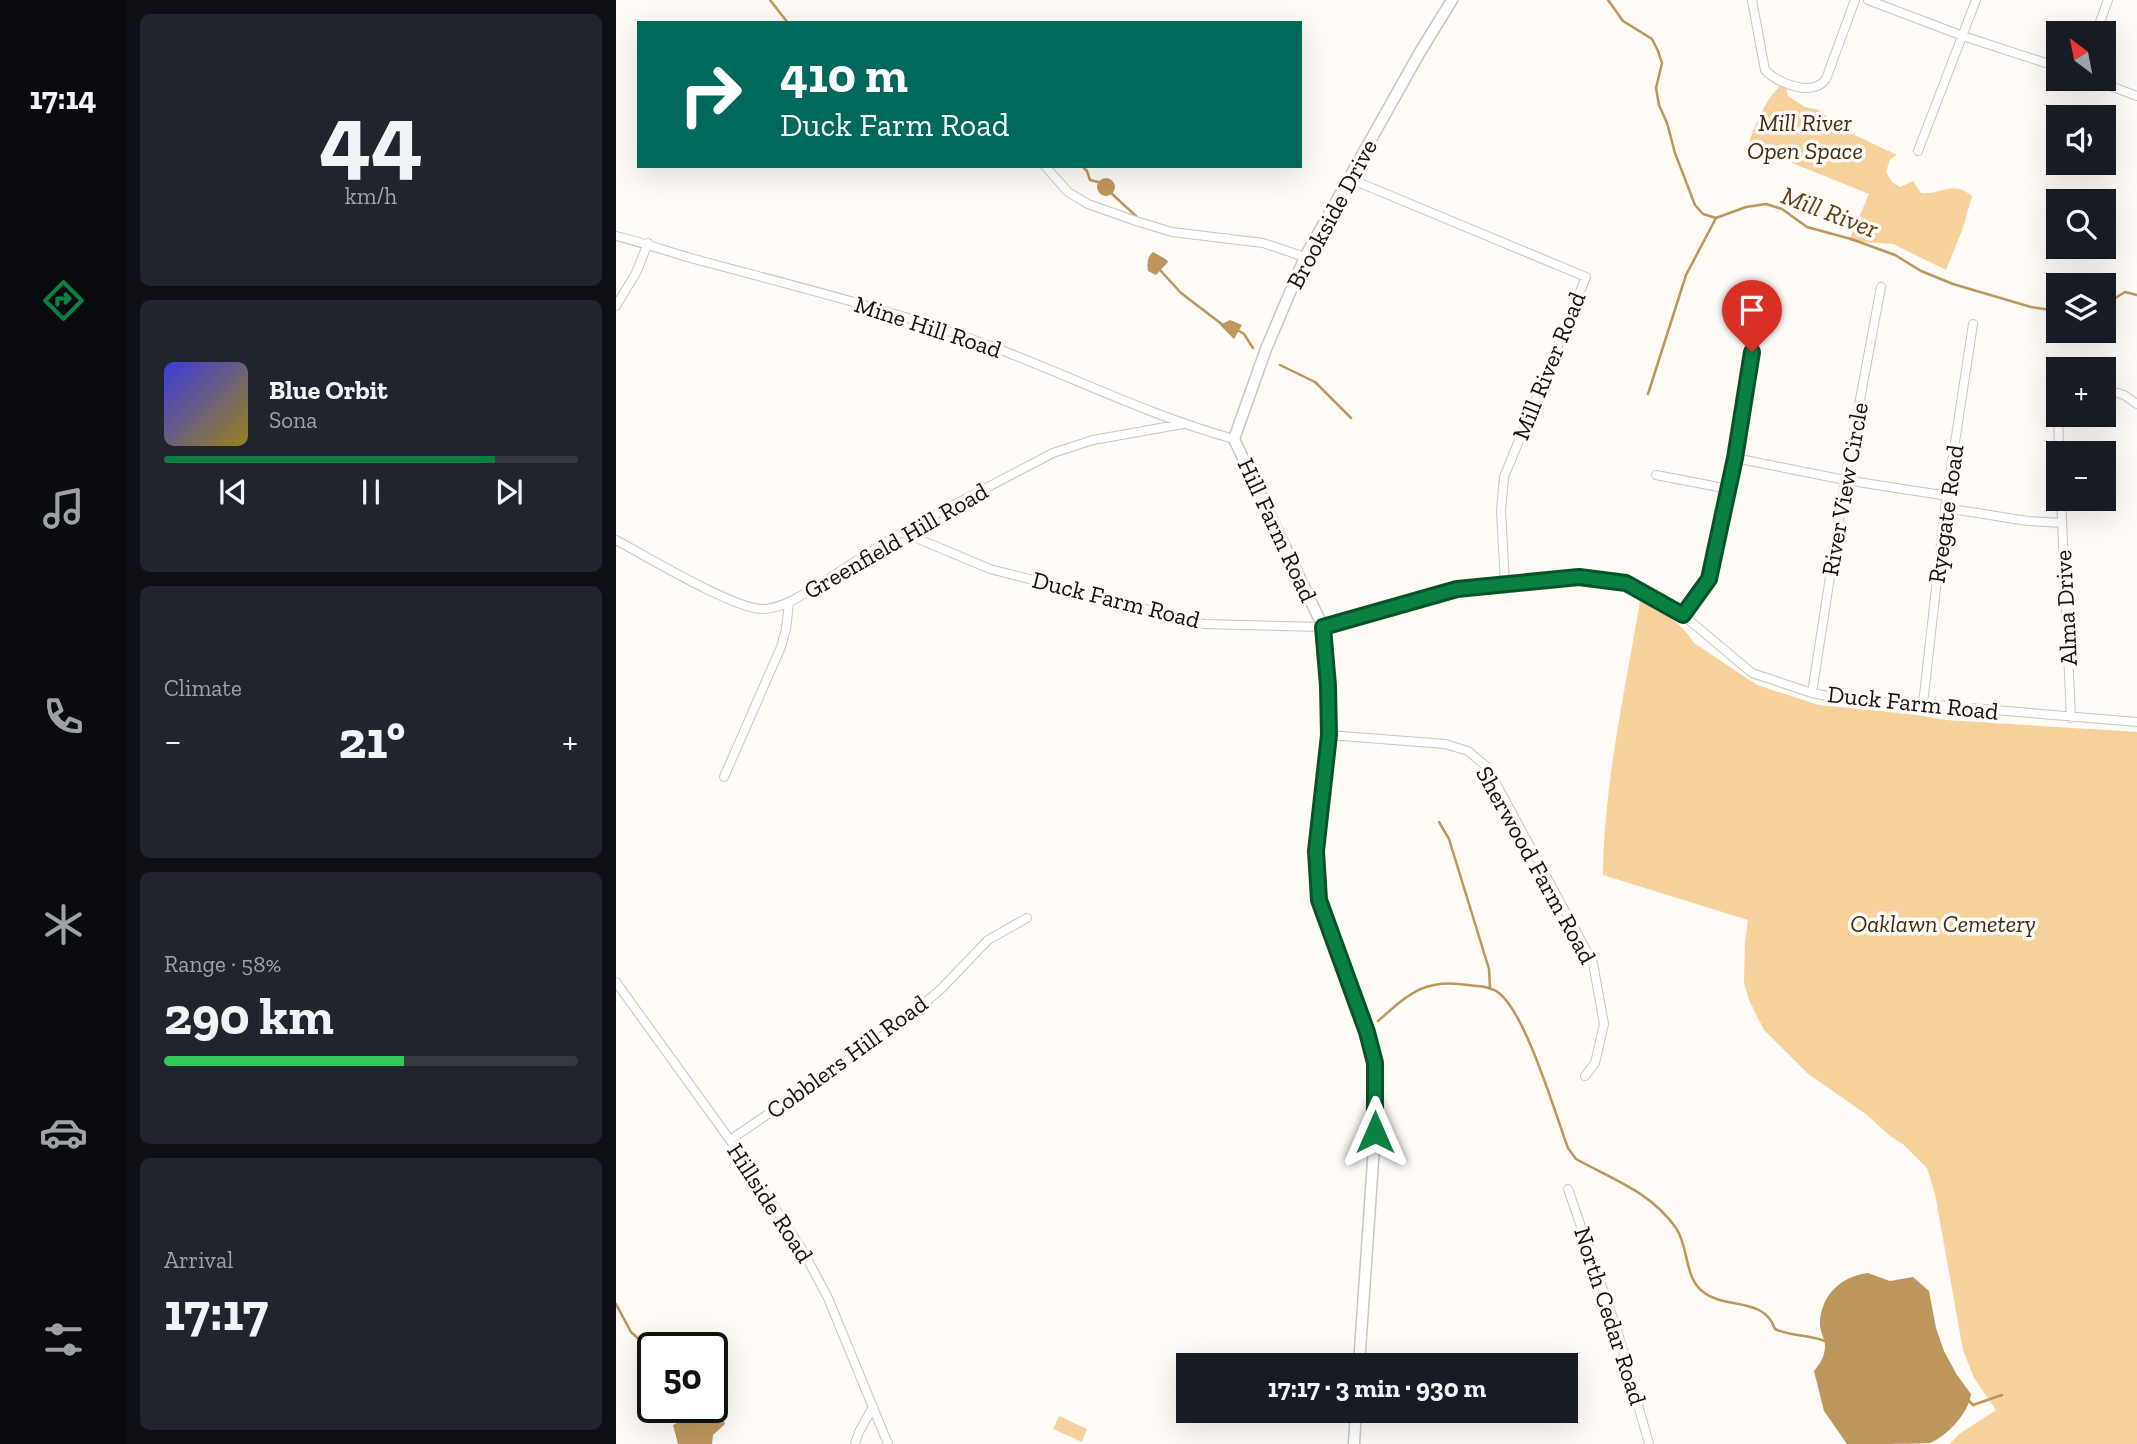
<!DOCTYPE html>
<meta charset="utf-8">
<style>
:root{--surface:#171b24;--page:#20242c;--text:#f1f3f6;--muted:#9ea1a6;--line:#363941;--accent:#0b8043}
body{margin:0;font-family:"Zilla Slab",serif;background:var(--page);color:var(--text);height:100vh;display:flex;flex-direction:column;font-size:26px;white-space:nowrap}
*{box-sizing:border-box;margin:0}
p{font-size:23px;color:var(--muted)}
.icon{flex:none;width:38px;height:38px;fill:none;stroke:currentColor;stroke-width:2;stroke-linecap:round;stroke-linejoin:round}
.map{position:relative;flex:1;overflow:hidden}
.panel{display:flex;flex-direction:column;gap:14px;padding:14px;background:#0d0f14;width:490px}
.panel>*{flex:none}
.banner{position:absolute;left:21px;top:21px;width:665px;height:147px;border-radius:0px;box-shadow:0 7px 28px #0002;background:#00695c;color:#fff;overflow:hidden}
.needle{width:46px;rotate:328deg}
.buttons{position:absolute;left:1430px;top:21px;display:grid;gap:14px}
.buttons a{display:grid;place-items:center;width:70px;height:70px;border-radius:0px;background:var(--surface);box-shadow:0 7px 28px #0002;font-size:35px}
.speed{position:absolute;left:21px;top:1332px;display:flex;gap:14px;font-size:35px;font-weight:700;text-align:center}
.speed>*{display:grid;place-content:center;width:91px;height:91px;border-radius:50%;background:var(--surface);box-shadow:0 7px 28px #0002;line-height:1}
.speed .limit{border:4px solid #111;border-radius:10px;background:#fff;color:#111}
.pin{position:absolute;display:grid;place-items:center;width:60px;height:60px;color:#fff;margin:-72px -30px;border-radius:50% 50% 50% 0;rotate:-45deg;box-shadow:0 0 7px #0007}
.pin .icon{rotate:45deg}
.me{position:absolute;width:77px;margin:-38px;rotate:0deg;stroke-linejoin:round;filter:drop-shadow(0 0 5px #0008)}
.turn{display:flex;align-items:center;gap:24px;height:147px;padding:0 28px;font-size:32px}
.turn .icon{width:91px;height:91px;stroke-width:2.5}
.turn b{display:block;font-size:49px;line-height:60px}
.big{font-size:52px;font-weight:700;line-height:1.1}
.panel .tile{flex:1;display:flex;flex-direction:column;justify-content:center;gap:10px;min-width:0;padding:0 24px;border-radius:10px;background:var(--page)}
.panel .dial{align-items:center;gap:0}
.dial b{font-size:91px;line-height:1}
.song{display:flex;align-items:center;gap:21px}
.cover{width:84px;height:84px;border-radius:10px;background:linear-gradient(135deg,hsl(240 70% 55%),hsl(50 70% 35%))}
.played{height:7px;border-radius:4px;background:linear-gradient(90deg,var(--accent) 80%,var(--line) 80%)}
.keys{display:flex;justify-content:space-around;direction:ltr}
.heat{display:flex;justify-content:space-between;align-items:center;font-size:38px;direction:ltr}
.charge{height:10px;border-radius:5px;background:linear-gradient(90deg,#34c759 58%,var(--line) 0)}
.trip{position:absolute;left:560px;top:1353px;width:402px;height:70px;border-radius:0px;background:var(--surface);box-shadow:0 7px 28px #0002;font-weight:700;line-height:70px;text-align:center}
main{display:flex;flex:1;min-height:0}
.menu{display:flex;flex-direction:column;width:126px;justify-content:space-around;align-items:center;background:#090b0e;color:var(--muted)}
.menu .icon{width:49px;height:49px}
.menu .selected{color:var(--accent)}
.menu b{font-size:32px;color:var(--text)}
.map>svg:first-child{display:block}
.green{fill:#f6d19c}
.water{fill:#bd965d}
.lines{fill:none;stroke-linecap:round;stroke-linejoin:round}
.stream{stroke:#bd965d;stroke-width:2.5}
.minor-casing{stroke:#c9c5c0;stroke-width:10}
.secondary-casing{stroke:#c9c5c0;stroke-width:13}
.minor{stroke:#fff;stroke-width:8}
.secondary{stroke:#fff;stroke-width:10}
.route-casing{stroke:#07532c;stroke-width:18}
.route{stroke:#0b8043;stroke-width:12}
.labels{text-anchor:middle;stroke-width:7;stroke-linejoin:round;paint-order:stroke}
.park-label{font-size:24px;font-style:italic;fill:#3e2c12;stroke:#fefaf5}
.street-label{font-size:24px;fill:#12110f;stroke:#fefaf5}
.water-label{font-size:26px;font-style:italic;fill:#5f4317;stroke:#fefaf5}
</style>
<main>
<nav class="menu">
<b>17:14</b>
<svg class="icon selected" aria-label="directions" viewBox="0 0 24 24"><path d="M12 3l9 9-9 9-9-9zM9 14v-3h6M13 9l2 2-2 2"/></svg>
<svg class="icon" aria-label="music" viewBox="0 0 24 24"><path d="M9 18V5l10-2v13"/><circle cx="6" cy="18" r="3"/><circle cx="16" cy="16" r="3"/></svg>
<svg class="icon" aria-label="phone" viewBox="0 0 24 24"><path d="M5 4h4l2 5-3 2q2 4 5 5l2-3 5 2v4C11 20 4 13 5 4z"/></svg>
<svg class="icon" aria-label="climate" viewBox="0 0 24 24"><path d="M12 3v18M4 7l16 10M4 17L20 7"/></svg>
<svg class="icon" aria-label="car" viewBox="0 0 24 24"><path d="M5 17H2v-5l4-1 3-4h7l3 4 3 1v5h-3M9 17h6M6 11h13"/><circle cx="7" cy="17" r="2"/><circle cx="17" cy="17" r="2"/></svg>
<svg class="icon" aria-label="filters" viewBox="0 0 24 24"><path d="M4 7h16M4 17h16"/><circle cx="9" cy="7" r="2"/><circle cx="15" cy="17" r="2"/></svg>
</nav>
<section class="panel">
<div class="tile dial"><b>44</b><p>km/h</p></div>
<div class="tile">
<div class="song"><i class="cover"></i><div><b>Blue Orbit</b><p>Sona</p></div></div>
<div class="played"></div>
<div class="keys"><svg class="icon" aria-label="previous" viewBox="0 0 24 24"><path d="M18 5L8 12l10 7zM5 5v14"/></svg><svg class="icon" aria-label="pause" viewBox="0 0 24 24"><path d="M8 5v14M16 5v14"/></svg><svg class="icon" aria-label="next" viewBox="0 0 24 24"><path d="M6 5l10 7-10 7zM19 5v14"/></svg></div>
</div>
<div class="tile"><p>Climate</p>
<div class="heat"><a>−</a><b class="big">21°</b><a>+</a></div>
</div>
<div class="tile"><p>Range · 58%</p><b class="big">290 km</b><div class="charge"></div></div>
<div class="tile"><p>Arrival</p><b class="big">17:17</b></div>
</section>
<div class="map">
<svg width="1521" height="1444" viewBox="0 0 1521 1444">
<rect width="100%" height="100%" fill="#fefaf5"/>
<!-- green -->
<path class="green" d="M1169,81L1172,96L1189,107L1203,110L1228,130L1281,155L1274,159L1270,172L1276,182L1284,187L1297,181L1305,193C1326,195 1336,180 1356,196L1347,228L1330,270L1277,244L1233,241L1253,194L1132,145C1141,120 1149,99 1169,81Z
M1024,601C1046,611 1065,622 1078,643L1141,685L1203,705L1296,714L1330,720L1521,732V1444H1334L1343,1434L1380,1410L1358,1378L1347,1350L1319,1194L1311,1168L1288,1145L1273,1135L1251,1115L1191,1073L1148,1030L1133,1000L1128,983L1129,942L1132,920L987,875C988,783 1009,692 1024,601Z
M443,1416L471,1429L466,1442L437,1429Z"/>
<!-- water -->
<path class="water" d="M481 187a9 9 0 1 1 18 0a9 9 0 1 1-18 0Z
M537,252L551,260L552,262L540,275L532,271C531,265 531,256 537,252Z
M614,320L626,325L618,339L604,325Z
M1252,1273L1274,1281L1297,1277L1313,1291L1320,1328L1328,1351L1341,1375L1355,1394C1353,1413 1331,1436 1314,1443C1303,1444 1246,1444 1231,1444L1208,1411L1198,1371C1204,1364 1209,1356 1209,1346C1209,1339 1204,1332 1204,1324C1204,1296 1225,1276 1252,1273Z
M96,1405L107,1416L109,1424L97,1435L96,1444H62L57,1425L68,1420L76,1407H96Z"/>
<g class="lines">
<!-- stream -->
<path class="stream" d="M154,0L172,23
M992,0L1007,21L1036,39L1042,51L1046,63L1040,88L1043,105L1051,123L1059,153L1079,205L1087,214L1100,218L1130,207L1150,204L1166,209L1191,227L1235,239L1279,255L1305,271L1337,284L1415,307L1442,311
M466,166L471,171L474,180L482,182
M495,193L520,216
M544,270L565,293L607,325
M1488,305L1509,292L1521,295
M620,329L628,334L637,348
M664,365L699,382L735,418
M1032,394L1070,275L1100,218
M823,822L833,839L873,969L874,988
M762,1021C793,994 808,978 852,985C862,986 874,986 883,993C910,1014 939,1113 952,1148L960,1159C996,1179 1035,1192 1060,1228C1073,1247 1068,1276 1086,1291C1108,1310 1148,1296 1159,1329C1176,1337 1191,1334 1209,1341
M0,1304L15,1332L37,1352
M1353,1401L1357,1405L1386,1395"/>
<defs>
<path id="minor" d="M1136,0L1149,70C1162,84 1197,97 1210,79L1239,0
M1252,0L1347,36L1442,67
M1480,33L1492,0
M1476,79L1521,96
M1302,151L1360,0
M429,166L452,192L472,204L520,221L556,232L647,243L689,257
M732,178L970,277L888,477L885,511L889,584
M0,236C33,244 64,256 97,264C194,290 291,314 385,350C463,380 538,417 618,439
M0,306L20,273L32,243
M1488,389L1508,395L1521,404
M1442,408L1443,453
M1119,458L1229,480L1332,496
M1040,475L1113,489
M1445,499L1455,718
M1329,508L1412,521L1446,523
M286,532L374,569L588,624L707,627L841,589L963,577L1010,583L1067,615L1136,673L1196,693L1240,701L1307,704L1521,722
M0,540C28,555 121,611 148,609C163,608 176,601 188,594L286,532L437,453L477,440L567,424
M1067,615L1093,579L1119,458L1141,326L1137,294
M1196,693L1229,480L1265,287
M1307,704L1329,508L1357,324
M713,735L829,744L852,751L871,767L977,963L988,1024L979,1063L969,1076
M108,777L165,647L170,629L173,603
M0,982L114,1140L186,1249L212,1298L272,1444
M114,1140L284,1024L325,989L372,940L411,918
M952,1189L1002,1333L1033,1444
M239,1444L243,1432L257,1407"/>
<path id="secondary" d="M743,1365L759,1132V1063L751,1032L703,900L700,851L713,735L712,686L707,627L618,439L650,349L689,257L804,52L836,0
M738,1444L740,1410"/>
</defs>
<!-- minor casing -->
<use href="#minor" class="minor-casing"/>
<!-- secondary casing -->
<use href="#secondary" class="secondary-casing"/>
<!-- minor -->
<use href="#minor" class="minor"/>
<!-- secondary -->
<use href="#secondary" class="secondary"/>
</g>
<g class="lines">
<defs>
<path id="route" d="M759,1132V1063L751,1032L703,900L700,851L713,735L712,686L707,627L841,589L963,577L1010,583L1067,615L1093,579L1119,458L1136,352"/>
</defs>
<!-- route casing -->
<use href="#route" class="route-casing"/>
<!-- route -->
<use href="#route" class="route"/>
</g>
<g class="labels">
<!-- park labels -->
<g class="park-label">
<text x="1189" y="131">Mill River<tspan x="1189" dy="28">Open Space</tspan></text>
<text x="1327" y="932">Oaklawn Cemetery</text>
</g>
<!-- street labels -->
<g class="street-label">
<text transform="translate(716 214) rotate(-62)" y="8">Brookside Drive</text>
<text transform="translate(312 327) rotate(18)" y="8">Mine Hill Road</text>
<text transform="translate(933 366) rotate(-68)" y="8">Mill River Road</text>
<text transform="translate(1229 489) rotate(-80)" y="8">River View Circle</text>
<text transform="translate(1330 514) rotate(-82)" y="8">Ryegate Road</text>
<text transform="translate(661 530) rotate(65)" y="8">Hill Farm Road</text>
<text transform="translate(280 541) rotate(-30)" y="8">Greenfield Hill Road</text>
<text transform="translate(500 600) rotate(14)" y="8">Duck Farm Road</text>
<text transform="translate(1450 608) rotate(-93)" y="8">Alma Drive</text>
<text transform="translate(1297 703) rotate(6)" y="8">Duck Farm Road</text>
<text transform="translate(920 865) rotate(61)" y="8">Sherwood Farm Road</text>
<text transform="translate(231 1057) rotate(-36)" y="8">Cobblers Hill Road</text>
<text transform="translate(154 1203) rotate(57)" y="8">Hillside Road</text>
<text transform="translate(994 1316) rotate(72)" y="8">North Cedar Road</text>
</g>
<!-- water labels -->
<g class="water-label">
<text transform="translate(1214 212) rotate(21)" y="9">Mill River</text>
</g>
</g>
</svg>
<div class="buttons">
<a><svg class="needle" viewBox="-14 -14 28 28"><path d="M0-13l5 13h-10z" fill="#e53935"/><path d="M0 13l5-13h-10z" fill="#9ea1a6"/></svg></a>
<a><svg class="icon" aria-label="sound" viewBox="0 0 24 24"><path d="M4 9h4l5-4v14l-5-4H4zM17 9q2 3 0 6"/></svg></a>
<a><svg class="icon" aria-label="search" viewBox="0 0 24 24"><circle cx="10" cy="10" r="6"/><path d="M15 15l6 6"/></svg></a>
<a><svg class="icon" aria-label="layers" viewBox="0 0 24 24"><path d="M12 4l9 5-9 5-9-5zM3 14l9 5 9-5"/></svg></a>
<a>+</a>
<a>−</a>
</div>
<div class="speed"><div class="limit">50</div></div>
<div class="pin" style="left:1136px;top:352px;background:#d93025"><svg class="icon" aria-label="arrive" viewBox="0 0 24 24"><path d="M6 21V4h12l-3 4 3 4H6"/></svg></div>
<svg class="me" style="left:759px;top:1132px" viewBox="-20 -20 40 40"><path d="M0-17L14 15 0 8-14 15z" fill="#0b8043" stroke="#fff" stroke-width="4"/></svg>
<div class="trip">17:17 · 3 min · 930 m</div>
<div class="banner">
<div class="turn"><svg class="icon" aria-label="right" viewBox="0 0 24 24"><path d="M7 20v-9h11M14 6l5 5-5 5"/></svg><div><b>410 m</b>Duck Farm Road</div></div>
</div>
</div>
</main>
